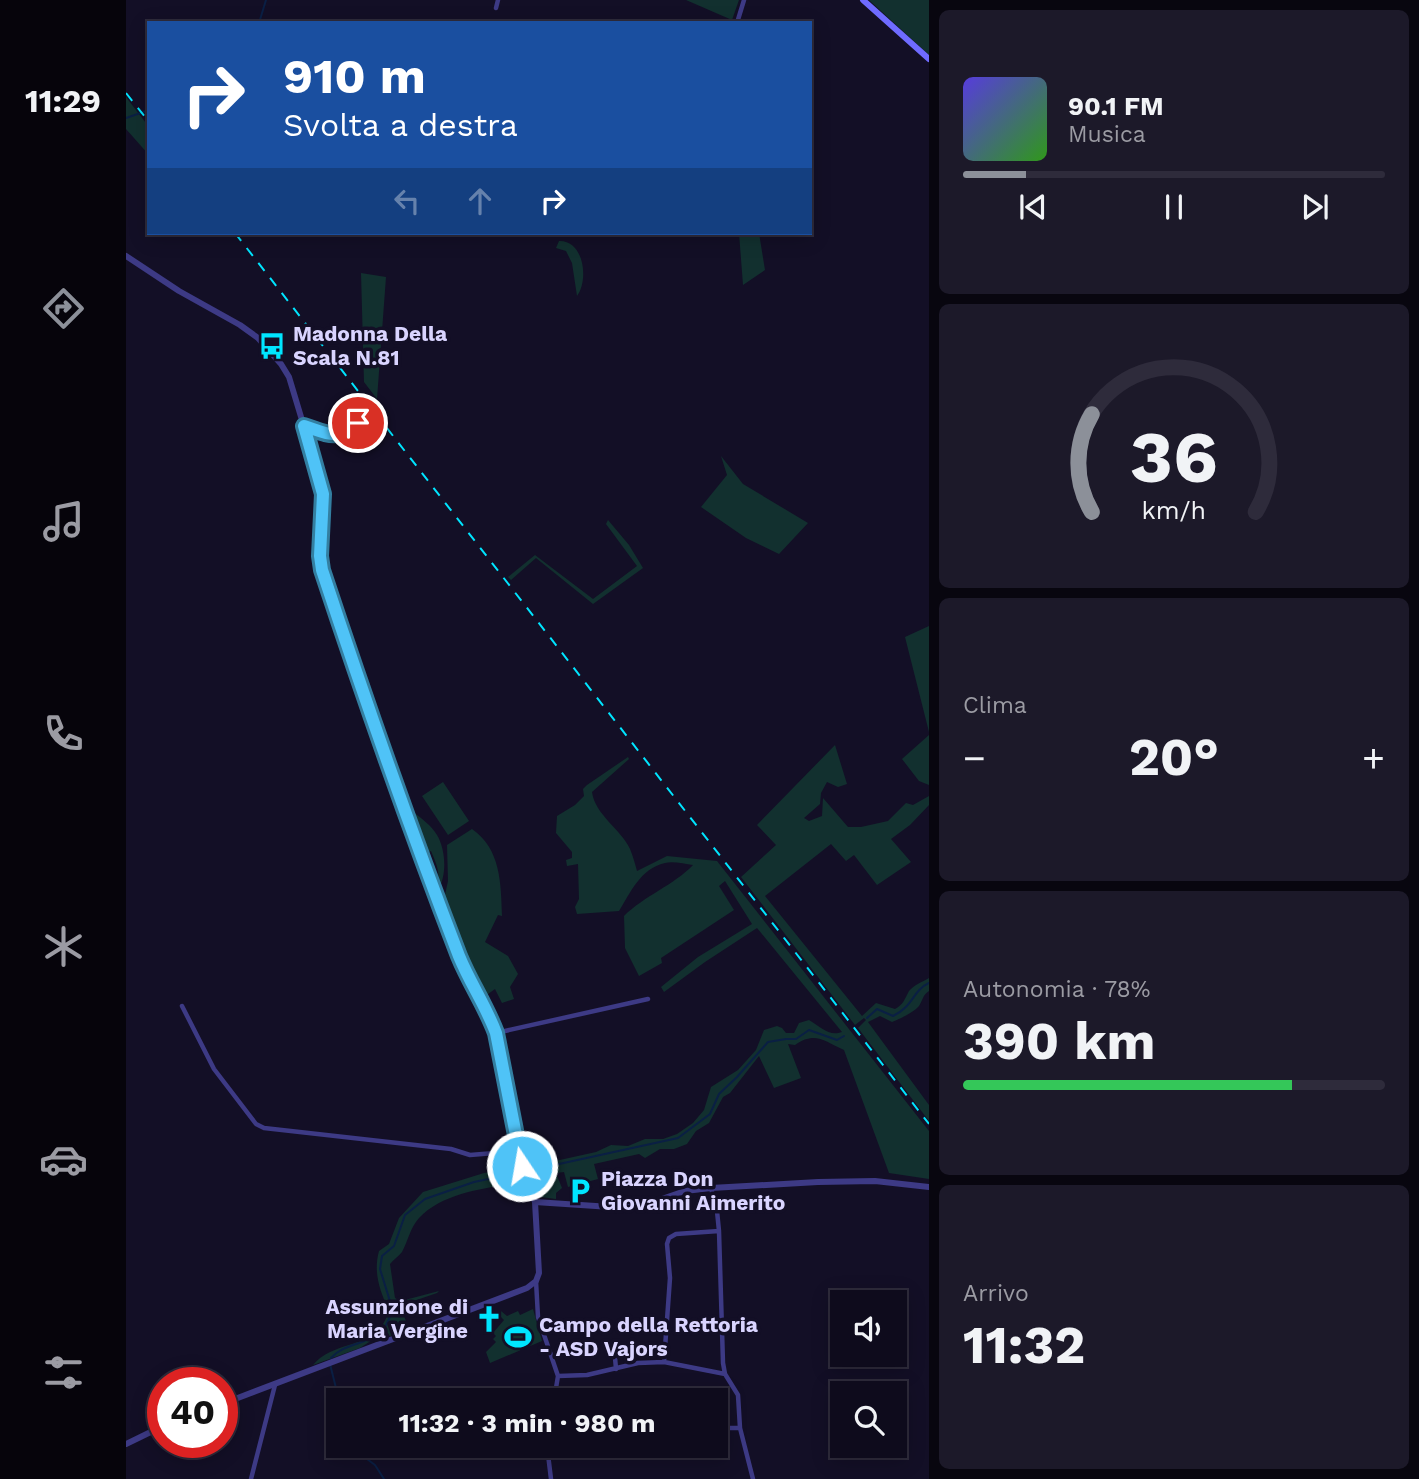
<!DOCTYPE html>
<html lang="it">
<meta charset="utf-8">
<style>
:root{--surface:#0e0b1c;--page:#1c1929;--text:#f1f3f6;--muted:#9b9ba3;--line:#2e2b3b;--accent:#8c9099}
body{margin:0;font-family:"Work Sans",sans-serif;background:var(--page);color:var(--text);height:100vh;display:flex;flex-direction:column;font-size:26px;white-space:nowrap}
*{box-sizing:border-box;margin:0}
p{font-size:23px;color:var(--muted)}
.icon{flex:none;width:38px;height:38px;fill:none;stroke:currentColor;stroke-width:2;stroke-linecap:round;stroke-linejoin:round}
.map{position:relative;flex:1;overflow:hidden}
.panel{display:flex;flex-direction:column;gap:10px;padding:10px;background:#08060f;width:490px}
.panel>*{flex:none}
.banner{position:absolute;left:21px;top:21px;width:665px;height:214px;border-radius:0px;box-shadow:0 4px 18px #0003,0 0 0 2px var(--line);background:#1a4fa0;color:#fff;overflow:hidden}
.buttons{position:absolute;left:704px;top:1290px;display:grid;gap:14px}
.buttons a{display:grid;place-items:center;width:77px;height:77px;border-radius:0px;background:var(--surface);box-shadow:0 4px 18px #0003,0 0 0 2px var(--line);font-size:35px}
.speed{position:absolute;left:21px;top:1367px;display:flex;gap:14px;font-size:35px;font-weight:700;text-align:center}
.speed>*{display:grid;place-content:center;width:91px;height:91px;border-radius:50%;background:var(--surface);box-shadow:0 4px 18px #0003,0 0 0 2px var(--line);line-height:1}
.speed .limit{border:10px solid #d22;background:#fff;color:#111}
.pin{position:absolute;display:grid;place-items:center;width:60px;height:60px;color:#fff;margin:-30px;border:4px solid #fff;border-radius:50%;box-shadow:0 2px 7px #0007}
.me{position:absolute;width:77px;margin:-38px;rotate:348deg;stroke-linejoin:round;filter:drop-shadow(0 0 5px #0008)}
.turn{display:flex;align-items:center;gap:24px;height:147px;padding:0 21px;font-size:32px}
.turn .icon{width:91px;height:91px;stroke-width:2.5}
.turn b{display:block;font-size:49px;line-height:60px}
.lanes{display:flex;align-items:center;height:66px;padding:0 21px;background:#0003;justify-content:center;gap:35px;direction:ltr}
.lanes .off{opacity:.35}
.big{font-size:52px;font-weight:700;line-height:1.1}
.panel .widget{flex:1;display:flex;flex-direction:column;justify-content:center;gap:10px;min-width:0;padding:0 24px;border-radius:10px;background:var(--page)}
.panel .dial{align-items:center;gap:0}
.dial svg{height:182px;overflow:visible;fill:none;stroke:var(--line);stroke-width:7;stroke-linecap:round;text-anchor:middle}
.dial text{fill:var(--text);stroke:none}
.song{display:flex;align-items:center;gap:21px}
.cover{width:84px;height:84px;border-radius:10px;background:linear-gradient(135deg,hsl(250 70% 55%),hsl(110 70% 35%))}
.played{height:7px;border-radius:4px;background:linear-gradient(90deg,var(--accent) 15%,var(--line) 15%)}
.keys{display:flex;justify-content:space-around;direction:ltr}
.heat{display:flex;justify-content:space-between;align-items:center;font-size:38px;direction:ltr}
.charge{height:10px;border-radius:5px;background:linear-gradient(90deg,#34c759 78%,var(--line) 0)}
.trip{position:absolute;left:200px;top:1388px;width:402px;height:70px;border-radius:0px;background:var(--surface);box-shadow:0 4px 18px #0003,0 0 0 2px var(--line);font-weight:700;line-height:70px;text-align:center}
main{display:flex;flex:1;min-height:0}
.tabs{display:flex;flex-direction:column;width:126px;justify-content:space-around;align-items:center;background:#06040b;color:var(--muted)}
.tabs .icon{width:49px;height:49px}
.tabs .on{color:var(--accent)}
.tabs b{font-size:32px;color:var(--text)}
.map>svg:first-child{display:block}
.green{fill:#12302f}
.lines{fill:none;stroke-linecap:round;stroke-linejoin:round}
.stream{stroke:#0a1f44;stroke-width:2}
.minor{stroke:#3d3a85;stroke-width:4.5}
.tertiary{stroke:#3d3a85;stroke-width:6}
.secondary{stroke:#6f6bff;stroke-width:6}
.rail{stroke:#00e5ff;stroke-width:2;stroke-dasharray:10 9;stroke-linecap:butt}
.route-casing{stroke:#337fa1;stroke-width:18}
.route{stroke:#4fc3f7;stroke-width:12}
.labels{text-anchor:middle;stroke-width:7;stroke-linejoin:round;paint-order:stroke}
.poi-label{font-size:21px;font-weight:bold;fill:#d9d4ff;stroke:#130f26;text-anchor:start}
</style>
<main>
<nav class="tabs">
<b>11:29</b>
<svg class="icon on" aria-label="directions" viewBox="0 0 24 24"><path d="M12 3l9 9-9 9-9-9zM9 14v-3h6M13 9l2 2-2 2"/></svg>
<svg class="icon" aria-label="music" viewBox="0 0 24 24"><path d="M9 18V5l10-2v13"/><circle cx="6" cy="18" r="3"/><circle cx="16" cy="16" r="3"/></svg>
<svg class="icon" aria-label="phone" viewBox="0 0 24 24"><path d="M5 4h4l2 5-3 2q2 4 5 5l2-3 5 2v4C11 20 4 13 5 4z"/></svg>
<svg class="icon" aria-label="climate" viewBox="0 0 24 24"><path d="M12 3v18M4 7l16 10M4 17L20 7"/></svg>
<svg class="icon" aria-label="car" viewBox="0 0 24 24"><path d="M5 17H2v-5l4-1 3-4h7l3 4 3 1v5h-3M9 17h6M6 11h13"/><circle cx="7" cy="17" r="2"/><circle cx="17" cy="17" r="2"/></svg>
<svg class="icon" aria-label="filters" viewBox="0 0 24 24"><path d="M4 7h16M4 17h16"/><circle cx="9" cy="7" r="2"/><circle cx="15" cy="17" r="2"/></svg>
</nav>
<div class="map">
<svg width="803" height="1479" viewBox="0 0 803 1479">
<rect width="100%" height="100%" fill="#130f26"/>
<!-- green -->
<path class="green" d="M560,0H613L606,20Z
M743,0H803V55Z
M0,97L23,127V155L0,129Z
M613,233H633L639,270L617,285Z
M433,241C458,240 463,280 451,296L446,263L440,251L430,248Z
M235,273L260,277L251,399L238,382Z
M595,456L617,484L682,523L653,554L620,538L575,507L601,475Z
M482,520L503,545L517,568L467,604L410,558L385,580L382,577L409,555L467,599L511,566L480,524Z
M803,626V732L779,637Z
M803,735V785L793,781L776,759Z
M709,745L721,784L712,787L701,782L695,793L694,804L678,818L683,821L696,816L697,798L722,827H735L762,821L780,803L787,805L803,796V805L784,825L765,839L785,862L751,885L728,855L720,861L705,844L639,896L736,1016L750,1003L769,1009C778,1004 778,1000 783,991C788,985 796,982 803,978V991C796,996 797,1000 793,1006C787,1013 775,1018 766,1022L754,1016L742,1022L803,1105V1121L732,1028L740,1020L738,1018L729,1025L615,877L650,845L631,825Z
M502,757L503,759L466,792C469,815 495,829 504,849C507,856 509,864 511,871L541,856L591,861L803,1131V1179L763,1173L718,1050C698,1041 689,1031 669,1045L662,1044L675,1078L648,1088L633,1056L604,1093L597,1097L583,1123L570,1131L561,1144L548,1149H534L519,1158L513,1154L468,1164L472,1179L442,1187L438,1172L430,1173L436,1188L430,1193V1199L415,1197L409,1190L402,1167L470,1152L485,1145L502,1146L519,1139H537L551,1134L567,1123L578,1110L585,1087L612,1070L630,1050L638,1030L651,1026L656,1028L660,1033H668L673,1023L683,1020C695,1027 703,1037 716,1032L631,928L579,962L538,992L535,987L572,957L626,924L599,881L593,886L608,910L535,958L536,963L513,976L499,948L498,916C518,896 548,885 567,865C559,864 547,861 539,863C514,869 505,892 493,911L451,914L449,907L453,899L452,864L441,866L440,860L446,858V852L430,833L431,816L449,805L458,796L457,789L461,785Z
M317,782L343,821L322,835L296,796Z
M287,812C295,818 306,826 311,835C320,850 321,876 312,890C308,879 310,890 312,879C314,871 308,858 305,851L298,854L284,814Z
M346,829C375,849 375,884 376,916L372,915L359,942L382,956L392,974L384,987L388,999L376,1003L369,989L358,997L339,958L317,904L322,881L321,845Z
M392,1167L396,1181C362,1189 319,1191 293,1218C284,1228 282,1241 276,1252C273,1256 267,1260 264,1264L269,1298L275,1301L313,1291L311,1293L276,1305L275,1310L281,1323L266,1336L255,1334L234,1348L187,1365C205,1343 240,1347 255,1327C259,1322 261,1316 263,1311C254,1291 247,1273 253,1251L263,1244L273,1218L297,1192L358,1173Z
M407,1309L416,1341L364,1363L360,1352L370,1342L367,1339L370,1336L367,1333L378,1320L373,1315L375,1311L381,1316L392,1311L394,1315Z"/>
<g class="lines">
<!-- stream -->
<path class="stream" d="M133,23L140,0
M0,118L23,110
M741,1018L751,1009L767,1016C788,1006 786,991 803,983
M401,1171L552,1138L584,1114L593,1094L611,1077L642,1042L660,1039H670L683,1030L711,1040L718,1036
M205,1358C218,1343 241,1345 256,1331C261,1326 263,1317 267,1311L254,1269L256,1256L268,1246L279,1215L299,1199L348,1182L396,1172
M204,1364L213,1400
M237,1446L241,1459L249,1465L258,1479"/>
<!-- minor -->
<path class="minor" d="M370,8L372,0
M611,23L618,0
M178,426L214,435L244,414
M56,1006L88,1069L130,1124L138,1128L325,1149L344,1155L392,1151
M370,1033L522,999
M585,1188L591,1211L593,1231L597,1363L599,1374L612,1395L614,1428L627,1479
M410,1281L412,1317L432,1376L428,1400
M488,1346L490,1369
M538,1362L544,1278L541,1244L543,1238L550,1234L593,1231
M432,1376L461,1375L512,1363L538,1362L599,1374
M590,1428H614
M421,1446L425,1479
M125,1479L149,1385"/>
<!-- tertiary -->
<path class="tertiary" d="M0,256L53,291L114,325L132,338L155,364L163,377L194,480L198,512L194,556L196,570L255,741L335,960L370,1033L392,1151L399,1178L409,1202L413,1273L410,1281L401,1288L96,1404
M409,1202L500,1208L527,1202L559,1191L585,1188L692,1182L749,1181L803,1187
M0,1444L37,1426"/>
<!-- secondary -->
<path class="secondary" d="M737,0L803,59"/>
<!-- rail -->
<path class="rail" d="M0,93L23,122
M109,233L803,1124"/>
</g>
<g class="lines">
<defs>
<path id="route" d="M232,423C210,441 203,434 178,426L197,494L194,556L196,570C239,700 284,829 333,956C344,983 360,1006 370,1033L396,1166"/>
</defs>
<!-- route casing -->
<use href="#route" class="route-casing"/>
<!-- route -->
<use href="#route" class="route"/>
</g>
<!-- icons -->
<defs>
<symbol id="bus-bare" viewBox="-9 -9 18 18"><path d="M-5-6H5V4H4V6H2V4H-2V6H-4V4H-5ZM-3.5-4V0h7V-4ZM-3.5 1.2v1.5H-2V1.2ZM2 1.2v1.5H3.5V1.2Z" fill="#00e5ff" stroke="#130f26" stroke-width="2.5" paint-order="stroke"/></symbol>
<symbol id="parking-bare" viewBox="-9 -9 18 18"><path d="M-3.5-5.5H1a3.5 3.5 0 0 1 0 7H-1V5.5H-3.5ZM-1-3.4V-.6H.8a1.4 1.4 0 0 0 0-2.8Z" fill="#00e5ff" stroke="#130f26" stroke-width="2.5" paint-order="stroke"/></symbol>
<symbol id="church-bare" viewBox="-9 -9 18 18"><path d="M-1.2-6h2.4v3.5h3.3v2.4h-3.3V6h-2.4V-.1h-3.3v-2.4h3.3Z" fill="#00e5ff" stroke="#130f26" stroke-width="2.5" paint-order="stroke"/></symbol>
<symbol id="stadium-bare" viewBox="-9 -9 18 18"><path d="M0-5a6.5 5 0 1 0 0 10a6.5 5 0 1 0 0-10ZM-3.5-1.8h7v3.6h-7Z" fill="#00e5ff" stroke="#130f26" stroke-width="2.5" paint-order="stroke"/></symbol>
</defs>
<g fill-rule="evenodd">
<use href="#bus-bare" x="127" y="327" width="38" height="38"/>
<use href="#parking-bare" x="435" y="1172" width="38" height="38"/>
<use href="#church-bare" x="344" y="1300" width="38" height="38"/>
<use href="#stadium-bare" x="373" y="1318" width="38" height="38"/>
</g>
<g class="labels">
<!-- poi labels -->
<g class="poi-label">
<text x="167" y="341">Madonna Della<tspan x="167" dy="24">Scala N.81</tspan></text>
<text x="475" y="1186">Piazza Don<tspan x="475" dy="24">Giovanni Aimerito</tspan></text>
<text x="342" y="1314" text-anchor="end">Assunzione di<tspan x="342" dy="24">Maria Vergine</tspan></text>
<text x="413" y="1332">Campo della Rettoria<tspan x="413" dy="24">- ASD Vajors</tspan></text>
</g>
</g>
</svg>
<div class="buttons">
<a><svg class="icon" aria-label="sound" viewBox="0 0 24 24"><path d="M4 9h4l5-4v14l-5-4H4zM17 9q2 3 0 6"/></svg></a>
<a><svg class="icon" aria-label="search" viewBox="0 0 24 24"><circle cx="10" cy="10" r="6"/><path d="M15 15l6 6"/></svg></a>
</div>
<div class="speed"><div class="limit">40</div></div>
<div class="pin" style="left:232px;top:423px;background:#d93025"><svg class="icon" aria-label="arrive" viewBox="0 0 24 24"><path d="M6 21V4h12l-3 4 3 4H6"/></svg></div>
<svg class="me" style="left:396px;top:1166px" viewBox="-20 -20 40 40"><circle r="17" fill="#4fc3f7" stroke="#fff" stroke-width="3"/><path d="M0-11L8 9 0 5-8 9z" fill="#fff"/></svg>
<div class="trip">11:32 · 3 min · 980 m</div>
<div class="banner">
<div class="turn"><svg class="icon" aria-label="right" viewBox="0 0 24 24"><path d="M7 20v-9h11M14 6l5 5-5 5"/></svg><div><b>910 m</b>Svolta a destra</div></div>
<div class="lanes"><svg class="icon off" aria-label="left" viewBox="0 0 24 24"><path d="M17 20v-9H6M10 6l-5 5 5 5"/></svg><svg class="icon off" aria-label="ahead" viewBox="0 0 24 24"><path d="M12 20V5M6 11l6-6 6 6"/></svg><svg class="icon" aria-label="right" viewBox="0 0 24 24"><path d="M7 20v-9h11M14 6l5 5-5 5"/></svg></div>
</div>
</div>
<section class="panel">
<div class="widget">
<div class="song"><i class="cover"></i><div><b>90.1 FM</b><p>Musica</p></div></div>
<div class="played"></div>
<div class="keys"><svg class="icon" aria-label="previous" viewBox="0 0 24 24"><path d="M18 5L8 12l10 7zM5 5v14"/></svg><svg class="icon" aria-label="pause" viewBox="0 0 24 24"><path d="M8 5v14M16 5v14"/></svg><svg class="icon" aria-label="next" viewBox="0 0 24 24"><path d="M6 5l10 7-10 7zM19 5v14"/></svg></div>
</div>
<div class="widget dial"><svg viewBox="0 0 100 80">
<path d="M14 69A42 42 0 1 1 86 69"/>
<path d="M14 69A42 42 0 0 1 14 26" stroke="#8c9099"/>
<text x="50" y="56" font-size="32" font-weight="700">36</text>
<text x="50" y="72" font-size="11">km/h</text>
</svg></div>
<div class="widget"><p>Clima</p>
<div class="heat"><a>−</a><b class="big">20°</b><a>+</a></div>
</div>
<div class="widget"><p>Autonomia · 78%</p><b class="big">390 km</b><div class="charge"></div></div>
<div class="widget"><p>Arrivo</p><b class="big">11:32</b></div>
</section>
</main>
